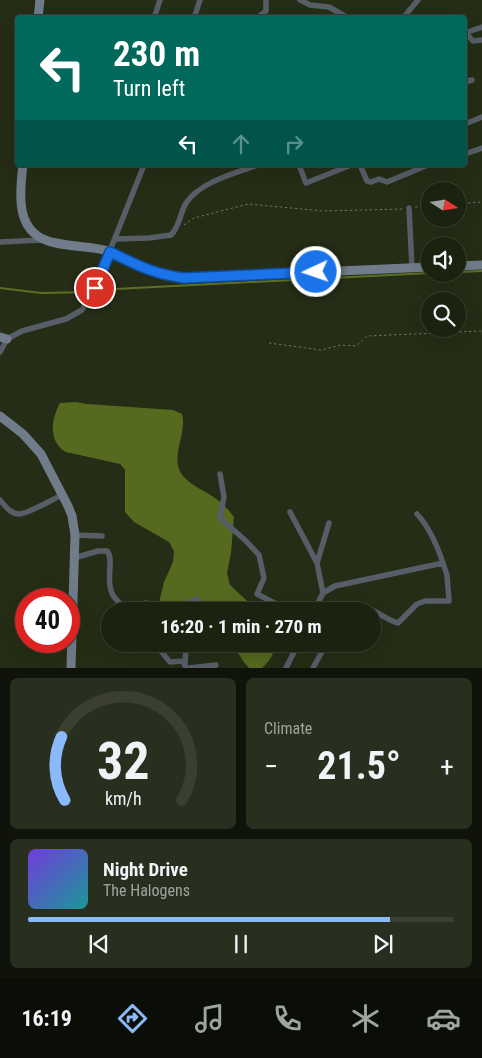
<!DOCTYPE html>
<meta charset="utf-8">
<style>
:root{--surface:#1c2210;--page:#292f1e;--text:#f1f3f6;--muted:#a0a49f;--line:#3a3f30;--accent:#8bbafc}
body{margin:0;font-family:"Roboto Condensed",sans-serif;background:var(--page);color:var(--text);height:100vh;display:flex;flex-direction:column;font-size:19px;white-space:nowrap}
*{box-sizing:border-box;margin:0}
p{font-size:16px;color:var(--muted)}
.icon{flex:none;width:28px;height:28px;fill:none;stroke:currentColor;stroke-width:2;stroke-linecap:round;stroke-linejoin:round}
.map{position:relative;height:668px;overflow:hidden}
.side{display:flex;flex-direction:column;gap:10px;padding:10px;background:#0f1309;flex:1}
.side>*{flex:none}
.banner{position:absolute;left:15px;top:15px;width:452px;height:152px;border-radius:5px;box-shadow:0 5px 20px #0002,0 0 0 1px var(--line);background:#00695c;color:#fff;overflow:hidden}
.needle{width:32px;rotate:102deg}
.controls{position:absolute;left:421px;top:182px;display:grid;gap:10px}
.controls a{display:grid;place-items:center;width:45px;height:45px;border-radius:50%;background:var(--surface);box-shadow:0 5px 20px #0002,0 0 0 1px var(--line);font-size:25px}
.speed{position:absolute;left:15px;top:588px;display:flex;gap:10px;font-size:25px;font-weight:700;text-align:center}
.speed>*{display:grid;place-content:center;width:65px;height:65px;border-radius:50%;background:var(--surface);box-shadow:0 5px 20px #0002,0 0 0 1px var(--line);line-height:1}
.speed .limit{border:8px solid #d22;background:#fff;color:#111}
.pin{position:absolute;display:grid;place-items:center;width:42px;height:42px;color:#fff;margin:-21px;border:2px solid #fff;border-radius:50%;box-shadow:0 1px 5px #0007}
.me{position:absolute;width:55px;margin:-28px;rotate:267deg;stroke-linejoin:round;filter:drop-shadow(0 0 4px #0008)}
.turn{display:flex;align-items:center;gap:18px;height:105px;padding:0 15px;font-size:22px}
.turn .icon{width:65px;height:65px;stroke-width:2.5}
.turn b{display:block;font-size:35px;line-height:42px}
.lanes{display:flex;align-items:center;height:48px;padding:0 15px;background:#0003;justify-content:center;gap:25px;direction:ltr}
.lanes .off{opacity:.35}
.big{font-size:38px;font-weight:700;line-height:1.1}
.side .tile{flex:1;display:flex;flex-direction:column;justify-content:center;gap:8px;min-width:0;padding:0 18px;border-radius:8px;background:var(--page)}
.side .dial{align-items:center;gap:0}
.dial svg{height:130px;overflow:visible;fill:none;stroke:var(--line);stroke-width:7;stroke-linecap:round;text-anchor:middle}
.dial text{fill:var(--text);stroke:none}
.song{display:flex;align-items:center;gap:15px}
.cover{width:60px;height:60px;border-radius:8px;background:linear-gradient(135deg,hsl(260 70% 55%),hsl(180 70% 35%))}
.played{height:5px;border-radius:2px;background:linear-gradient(90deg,var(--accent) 85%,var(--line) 85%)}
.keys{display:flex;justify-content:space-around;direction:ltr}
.heat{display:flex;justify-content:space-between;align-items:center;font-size:28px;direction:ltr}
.side .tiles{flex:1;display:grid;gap:10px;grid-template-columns:1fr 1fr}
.tile:last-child{grid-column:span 2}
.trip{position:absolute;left:101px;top:602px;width:280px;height:50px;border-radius:25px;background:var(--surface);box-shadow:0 5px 20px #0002,0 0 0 1px var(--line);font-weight:700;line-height:50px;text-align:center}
.dock{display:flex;height:80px;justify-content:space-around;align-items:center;background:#0b0e06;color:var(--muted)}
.dock .icon{width:35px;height:35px}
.dock .active{color:var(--accent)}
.dock b{font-size:22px;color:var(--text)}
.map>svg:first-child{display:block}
.forest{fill:#556a1f}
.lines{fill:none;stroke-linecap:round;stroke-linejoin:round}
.stream{stroke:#5b7025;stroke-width:2}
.path{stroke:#6b735f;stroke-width:1;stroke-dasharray:2.5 2.5;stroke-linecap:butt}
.street{stroke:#575e68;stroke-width:5.5}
.secondary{stroke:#717c8b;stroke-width:9}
.route-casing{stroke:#114b97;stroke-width:12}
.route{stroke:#1a73e8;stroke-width:9}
</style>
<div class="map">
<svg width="482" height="668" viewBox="0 0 482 668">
<rect width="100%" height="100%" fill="#252d16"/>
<!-- forest -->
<path class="forest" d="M76,402L87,404L173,410L182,414C187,431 173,451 179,469C184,483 204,490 215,498C222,503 229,510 234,517L231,553L227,573L230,585L258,611H157L164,582L173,562L174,551L169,542L134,522L125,512V470L120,464L66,452C48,442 51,419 60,403Z
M233,644H274C274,656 270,660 262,668H249L243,661Z"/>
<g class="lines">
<!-- stream -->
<path class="stream" d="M458,272L482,271
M0,288L41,293L90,292
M96,290L430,273"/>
<!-- path -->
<path class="path" d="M458,204L482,202
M415,207L430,206
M184,225L194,218L248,204L323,211L403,209
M269,343L321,350L341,345L356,346L367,336L482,331"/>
<!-- street -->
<path class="street" d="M300,0L310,5L329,7L348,18
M154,18L160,0
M194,18L200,0
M257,18L266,11V0
M330,18L341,14
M403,18L418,0
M465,33L482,27
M466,33L473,41L482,40
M465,82L472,80
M465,124L482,117
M465,154L482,148
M169,165H175
M299,165L306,183L351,165
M360,165L367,181L371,182L379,179L387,182L428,165
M409,208L412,268
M116,239L149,238L171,235C180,226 180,213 186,203C200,182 235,173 258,165
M0,242L43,240
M0,352L7,339L22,331L66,319L82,310L95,288L144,165
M220,474L224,497L220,518L246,541L259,555L264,578L257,594L290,611
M0,500C5,506 10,513 18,514C27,515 53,499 62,495
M290,512L317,563L323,593
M75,535L102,536
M74,558L98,551H107C115,559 104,582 114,597C117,600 119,604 123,605C131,606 140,604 147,603L150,611
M317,563L329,523
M188,611L189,603L197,599
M314,611L323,593L335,586L443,563C437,545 430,528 417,514
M351,611C368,600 382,619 398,623L417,604L425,601H449L447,575L443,563
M157,644L160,650L170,662L183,661L186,668
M185,664L186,644
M189,668L216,665
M286,668L298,644
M313,668L326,644"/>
<!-- secondary -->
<path class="secondary" d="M38,18L40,0
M23,165C19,196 15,236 56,243C73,247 92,246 109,251C121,255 132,263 144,268C162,276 181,278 201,277L430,267
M458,266L482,265
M0,337L7,339
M0,416L23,434L41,454L68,506L72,516L75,535L71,668"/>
</g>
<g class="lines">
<defs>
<path id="route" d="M95,288L110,252C137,265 153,274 184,278L316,272"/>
</defs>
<!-- route casing -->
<use href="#route" class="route-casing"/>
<!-- route -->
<use href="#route" class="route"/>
</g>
</svg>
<div class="controls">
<a><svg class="needle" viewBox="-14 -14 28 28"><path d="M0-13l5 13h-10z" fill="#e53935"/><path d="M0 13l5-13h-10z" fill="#a0a49f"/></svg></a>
<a><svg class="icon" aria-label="sound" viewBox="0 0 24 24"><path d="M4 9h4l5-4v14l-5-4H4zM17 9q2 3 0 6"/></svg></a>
<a><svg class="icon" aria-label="search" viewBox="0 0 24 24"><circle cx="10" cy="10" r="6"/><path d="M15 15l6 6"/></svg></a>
</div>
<div class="speed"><div class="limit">40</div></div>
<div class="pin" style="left:95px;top:288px;background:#d93025"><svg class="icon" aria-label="arrive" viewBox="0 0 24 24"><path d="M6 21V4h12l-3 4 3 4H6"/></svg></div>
<svg class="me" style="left:316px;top:272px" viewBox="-20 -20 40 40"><circle r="17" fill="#1a73e8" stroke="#fff" stroke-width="3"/><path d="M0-11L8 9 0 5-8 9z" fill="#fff"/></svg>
<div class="trip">16:20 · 1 min · 270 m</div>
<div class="banner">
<div class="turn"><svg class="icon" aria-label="left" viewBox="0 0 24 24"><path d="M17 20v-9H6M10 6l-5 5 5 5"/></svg><div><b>230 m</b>Turn left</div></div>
<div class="lanes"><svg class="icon" aria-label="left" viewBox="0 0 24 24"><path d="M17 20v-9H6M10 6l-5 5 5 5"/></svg><svg class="icon off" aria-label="ahead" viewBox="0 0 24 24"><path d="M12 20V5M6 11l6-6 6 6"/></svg><svg class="icon off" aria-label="right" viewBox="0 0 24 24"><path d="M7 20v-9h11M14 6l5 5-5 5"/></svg></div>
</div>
</div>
<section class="side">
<div class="tiles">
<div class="tile dial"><svg viewBox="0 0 100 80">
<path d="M14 69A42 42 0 1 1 86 69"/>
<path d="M14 69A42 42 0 0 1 12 30" stroke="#8bbafc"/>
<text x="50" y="56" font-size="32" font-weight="700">32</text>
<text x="50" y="72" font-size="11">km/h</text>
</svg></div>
<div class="tile"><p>Climate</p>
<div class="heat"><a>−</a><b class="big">21.5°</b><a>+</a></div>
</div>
<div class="tile">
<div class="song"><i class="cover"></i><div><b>Night Drive</b><p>The Halogens</p></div></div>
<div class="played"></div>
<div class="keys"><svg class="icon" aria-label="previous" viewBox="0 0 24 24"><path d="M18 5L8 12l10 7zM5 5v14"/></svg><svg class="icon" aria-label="pause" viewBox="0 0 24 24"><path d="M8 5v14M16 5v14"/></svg><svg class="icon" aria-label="next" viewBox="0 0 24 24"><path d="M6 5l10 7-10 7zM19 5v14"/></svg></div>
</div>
</div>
</section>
<nav class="dock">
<b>16:19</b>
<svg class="icon active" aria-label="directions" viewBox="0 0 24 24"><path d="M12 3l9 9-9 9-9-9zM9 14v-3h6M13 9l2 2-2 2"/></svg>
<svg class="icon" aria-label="music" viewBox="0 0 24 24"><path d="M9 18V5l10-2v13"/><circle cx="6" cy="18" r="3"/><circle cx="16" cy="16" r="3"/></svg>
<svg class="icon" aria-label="phone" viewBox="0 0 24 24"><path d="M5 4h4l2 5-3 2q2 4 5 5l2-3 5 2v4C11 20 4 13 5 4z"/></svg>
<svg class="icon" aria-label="climate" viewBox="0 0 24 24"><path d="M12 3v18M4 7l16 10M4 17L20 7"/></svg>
<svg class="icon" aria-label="car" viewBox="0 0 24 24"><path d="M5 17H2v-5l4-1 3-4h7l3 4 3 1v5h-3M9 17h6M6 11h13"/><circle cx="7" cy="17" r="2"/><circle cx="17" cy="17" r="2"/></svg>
</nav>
